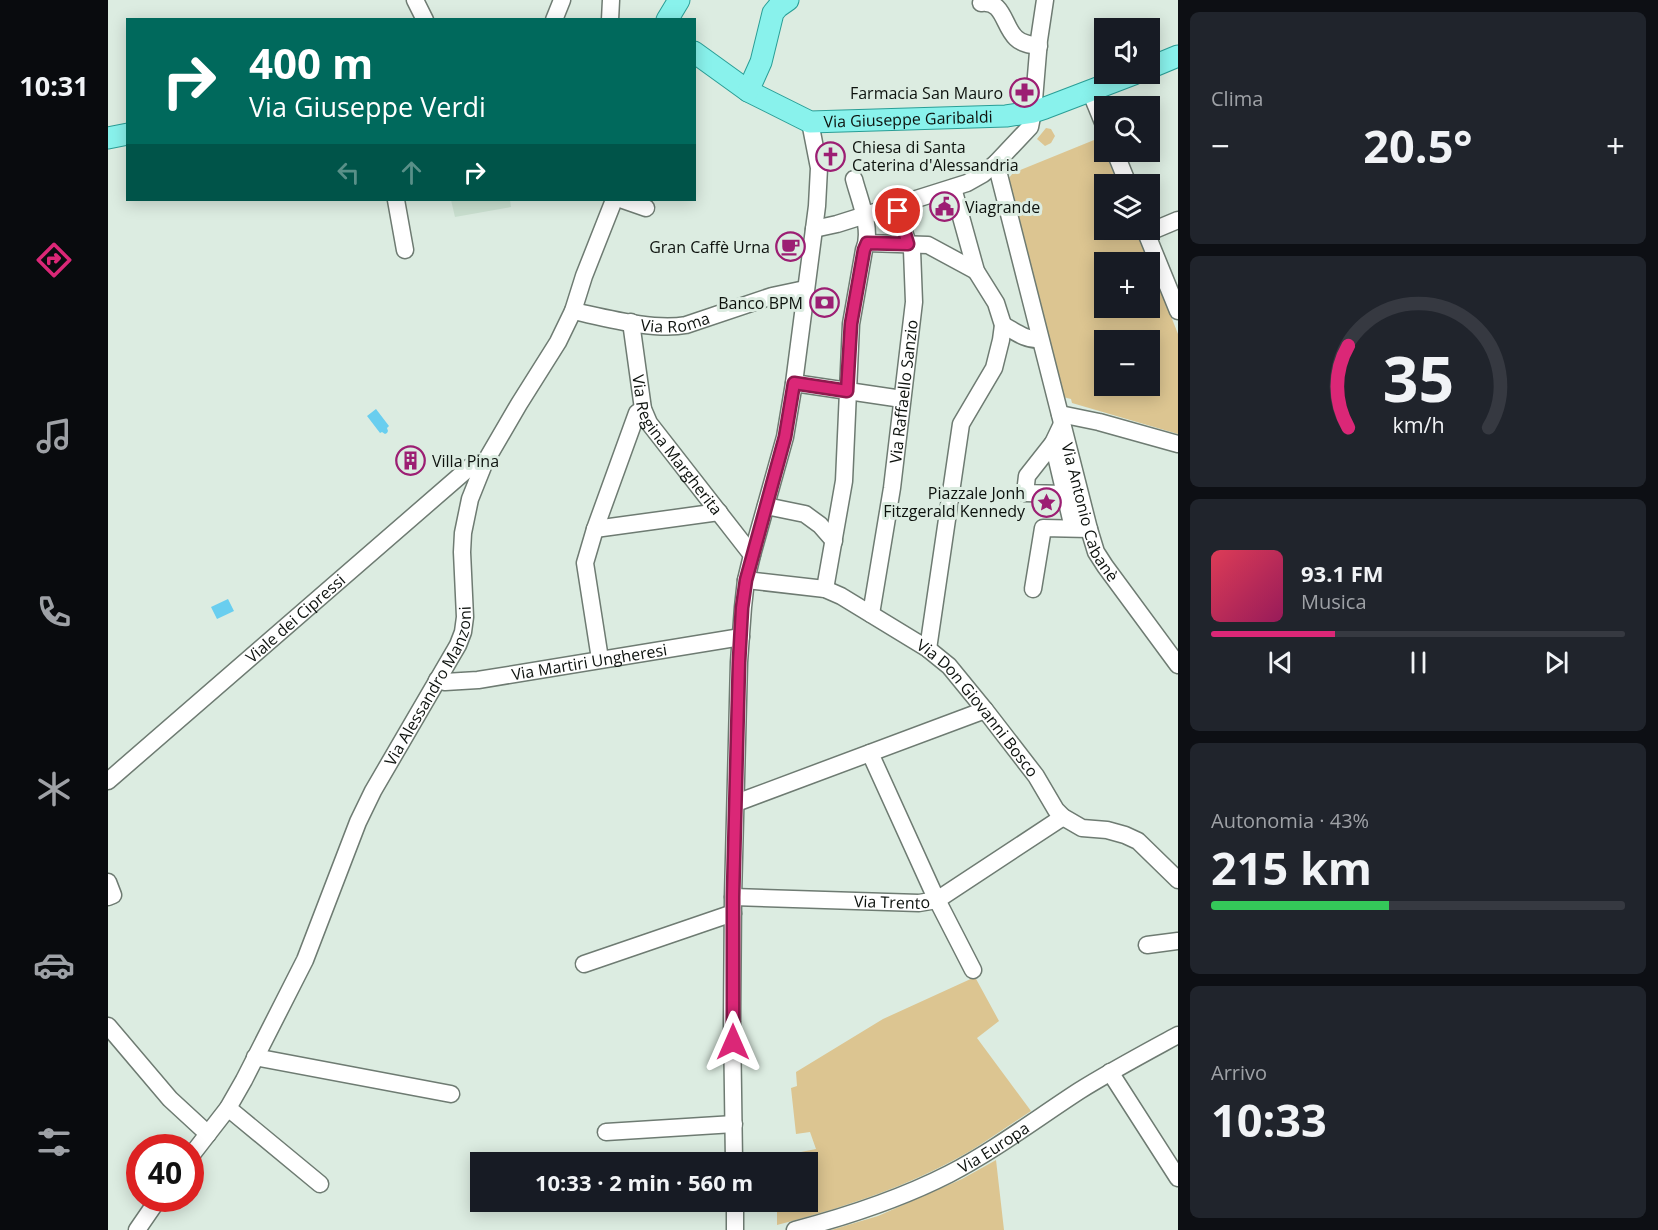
<!DOCTYPE html>
<html lang="it">
<meta charset="utf-8">
<style>
:root{--surface:#171b24;--page:#20242c;--text:#f1f3f6;--muted:#9ea1a6;--line:#363941;--accent:#db2777}
body{margin:0;font-family:"Open Sans",sans-serif;background:var(--page);color:var(--text);height:100vh;display:flex;flex-direction:column;font-size:22px;white-space:nowrap}
*{box-sizing:border-box;margin:0}
p{font-size:20px;color:var(--muted)}
.icon{flex:none;width:33px;height:33px;fill:none;stroke:currentColor;stroke-width:2;stroke-linecap:round;stroke-linejoin:round}
.map{position:relative;flex:1;overflow:hidden}
.details{display:flex;flex-direction:column;gap:12px;padding:12px;background:#0d0f14;width:480px}
.details>*{flex:none}
.top-card{position:absolute;left:18px;top:18px;width:570px;height:183px;border-radius:0px;box-shadow:0 3px 15px #0003;background:#00695c;color:#fff;overflow:hidden}
.fabs{position:absolute;left:986px;top:18px;display:grid;gap:12px}
.fabs a{display:grid;place-items:center;width:66px;height:66px;border-radius:0px;background:var(--surface);box-shadow:0 3px 15px #0003;font-size:30px}
.speed{position:absolute;left:18px;top:1134px;display:flex;gap:12px;font-size:30px;font-weight:700;text-align:center}
.speed>*{display:grid;place-content:center;width:78px;height:78px;border-radius:50%;background:var(--surface);box-shadow:0 3px 15px #0003;line-height:1}
.speed .limit{border:9px solid #d22;background:#fff;color:#111}
.pin{position:absolute;display:grid;place-items:center;width:51px;height:51px;color:#fff;margin:-26px;border:3px solid #fff;border-radius:50%;box-shadow:0 2px 6px #0007}
.me{position:absolute;width:66px;margin:-33px;rotate:0deg;stroke-linejoin:round;filter:drop-shadow(0 0 4px #0008)}
.turn{display:flex;align-items:center;gap:21px;height:126px;padding:0 24px;font-size:27px}
.turn .icon{width:78px;height:78px;stroke-width:2.5}
.turn b{display:block;font-size:42px;line-height:51px}
.lanes{display:flex;align-items:center;height:57px;padding:0 24px;background:#0003;justify-content:center;gap:30px;direction:ltr}
.lanes .off{opacity:.35}
.big{font-size:45px;font-weight:700;line-height:1.1}
.details .tile{flex:1;display:flex;flex-direction:column;justify-content:center;gap:9px;min-width:0;padding:0 21px;border-radius:9px;background:var(--page)}
.details .dial{align-items:center;gap:0}
.dial svg{height:156px;overflow:visible;fill:none;stroke:var(--line);stroke-width:7;stroke-linecap:round;text-anchor:middle}
.dial text{fill:var(--text);stroke:none}
.song{display:flex;align-items:center;gap:18px}
.cover{width:72px;height:72px;border-radius:9px;background:linear-gradient(135deg,hsl(350 70% 55%),hsl(330 70% 35%))}
.played{height:6px;border-radius:3px;background:linear-gradient(90deg,var(--accent) 30%,var(--line) 30%)}
.keys{display:flex;justify-content:space-around;direction:ltr}
.heat{display:flex;justify-content:space-between;align-items:center;font-size:33px;direction:ltr}
.charge{height:9px;border-radius:4px;background:linear-gradient(90deg,#34c759 43%,var(--line) 0)}
.trip{position:absolute;left:362px;top:1152px;width:348px;height:60px;border-radius:0px;background:var(--surface);box-shadow:0 3px 15px #0003;font-weight:700;line-height:60px;text-align:center}
main{display:flex;flex:1;min-height:0}
.menu{display:flex;flex-direction:column;width:108px;justify-content:space-around;align-items:center;background:#090b0e;color:var(--muted)}
.menu .icon{width:42px;height:42px}
.menu .current{color:var(--accent)}
.menu b{font-size:27px;color:var(--text)}
.map>svg:first-child{display:block}
.built{fill:#cae0d0}
.green{fill:#dcc591;fill-rule:evenodd}
.water{fill:#69ceef}
.lines{fill:none;stroke-linecap:round;stroke-linejoin:round}
.minor-casing{stroke:#6e7b72;stroke-width:19}
.major-casing{stroke:#2a9e96;stroke-width:23}
.minor{stroke:#fff;stroke-width:16}
.major{stroke:#89f2ec;stroke-width:21}
.route-casing{stroke:#8e194d;stroke-width:15}
.route{stroke:#db2777;stroke-width:10}
.labels{text-anchor:middle;stroke-width:6;stroke-linejoin:round;paint-order:stroke}
.poi-label{font-size:16px;fill:#0d120e;stroke:#dcece1;text-anchor:end}
.street-label{font-size:16px;fill:#0d120e;stroke:#dcece1}
</style>
<main>
<nav class="menu">
<b>10:31</b>
<svg class="icon current" aria-label="directions" viewBox="0 0 24 24"><path d="M12 3l9 9-9 9-9-9zM9 14v-3h6M13 9l2 2-2 2"/></svg>
<svg class="icon" aria-label="music" viewBox="0 0 24 24"><path d="M9 18V5l10-2v13"/><circle cx="6" cy="18" r="3"/><circle cx="16" cy="16" r="3"/></svg>
<svg class="icon" aria-label="phone" viewBox="0 0 24 24"><path d="M5 4h4l2 5-3 2q2 4 5 5l2-3 5 2v4C11 20 4 13 5 4z"/></svg>
<svg class="icon" aria-label="climate" viewBox="0 0 24 24"><path d="M12 3v18M4 7l16 10M4 17L20 7"/></svg>
<svg class="icon" aria-label="car" viewBox="0 0 24 24"><path d="M5 17H2v-5l4-1 3-4h7l3 4 3 1v5h-3M9 17h6M6 11h13"/><circle cx="7" cy="17" r="2"/><circle cx="17" cy="17" r="2"/></svg>
<svg class="icon" aria-label="filters" viewBox="0 0 24 24"><path d="M4 7h16M4 17h16"/><circle cx="9" cy="7" r="2"/><circle cx="15" cy="17" r="2"/></svg>
</nav>
<div class="map">
<svg width="1070" height="1230" viewBox="0 0 1070 1230">
<rect width="100%" height="100%" fill="#dcece1"/>
<!-- built -->
<path class="built" d="M343,200H402L403,207L347,217Z"/>
<!-- green -->
<path class="green" d="M938,128L943,129L947,136L943,143L937,146L929,139Z
M991,138L1010,184H996V230H1029L1070,334V434L964,403L963,399L955,397L900,179L905,173ZM996,262H1041V308H996ZM996,340H1041V386H996Z
M867,977L891,1021L869,1038L923,1111C898,1127 873,1146 846,1160C790,1190 730,1209 669,1225V1210L693,1205L692,1202H699V1162H685L683,1154L708,1149L702,1132L688,1134L683,1088L689,1086L688,1072L775,1019Z
M888,1160L896,1230H723L770,1216L854,1179Z"/>
<!-- water -->
<path class="water" d="M268,409L281,426L279,428L280,431L279,433L277,434L274,432L272,433L259,416Z
M120,599L126,611L109,619L103,607Z"/>
<g class="lines">
<defs>
<g id="minor">
<path d="M307,0L317,20"/>
<path d="M873,3C896,0 895,26 908,38C914,44 923,45 931,46"/>
<path d="M446,20L454,0"/>
<path d="M502,20L503,0"/>
<path d="M982,91L996,125"/>
<path d="M1007,152L1020,184"/>
<path id="s1" d="M888,163L981,529L988,552L997,566L1070,665"/>
<path d="M288,200L297,250"/>
<path d="M515,200L538,208"/>
<path d="M706,229L729,224L859,183L875,174L888,163L922,127L925,112L931,40L937,0"/>
<path d="M1037,230L1070,311"/>
<path d="M1039,233L1070,220"/>
<path d="M759,243L820,245L868,271"/>
<path id="s2" d="M465,311C498,318 546,331 578,325L664,296L697,289"/>
<path id="s3" d="M523,322L535,409L541,423L644,555"/>
<path d="M895,325C906,331 919,341 932,339"/>
<path d="M686,383L794,399"/>
<path d="M952,414L991,422L1070,444"/>
<path d="M954,424L945,443L919,476L917,493L957,494"/>
<path d="M945,443L965,528"/>
<path d="M658,506L697,514L712,525L726,541"/>
<path d="M487,529L611,512"/>
<path id="s4" d="M638,580L717,589L733,596L820,649L841,666L877,710L928,776L948,810L955,817L974,828L999,830L1017,835L1030,841L1070,880"/>
<path d="M717,589L736,481L743,324L756,250C765,230 751,199 746,179"/>
<path d="M925,589L935,528L981,529"/>
<path id="s5" d="M763,614L784,488L806,302L804,250L800,244L788,206"/>
<path d="M820,649L853,424L886,368L893,340L895,325L888,303L868,271L845,188"/>
<path d="M492,659L477,563L487,529L529,413L535,409"/>
<path id="s6" d="M329,680L337,682L370,680L633,637"/>
<path d="M762,753L826,894L865,970"/>
<path id="s7" d="M0,781L362,467L369,464H376"/>
<path d="M628,803L877,710"/>
<path d="M0,882L5,895L0,897"/>
<path id="s8" d="M625,897L811,903L829,900L955,817"/>
<path d="M1039,945L1070,941"/>
<path d="M476,964L625,913"/>
<path d="M0,1026L62,1099L100,1134"/>
<path d="M147,1057L343,1094"/>
<path d="M1002,1072L1070,1178"/>
<path d="M120,1108L212,1184"/>
<path d="M498,1132L626,1124"/>
<path id="s9" d="M82,1157L120,1108L136,1080L197,960L250,822L265,791L350,645L355,632L357,617L354,552L355,533L362,499L376,464L411,404L450,342L465,311L476,276L506,200"/>
<path d="M626,1162L624,1022L625,897L631,662L635,607L638,580L644,555L677,437L686,383L709,206L711,168L702,122"/>
<path d="M627,1202V1230"/>
<path d="M29,1230L51,1198"/>
<path id="s10" d="M687,1230C740,1216 792,1199 841,1174C887,1150 928,1119 971,1091C1003,1071 1037,1053 1070,1035"/>
</g>
<g id="major">
<path d="M559,20L571,0"/>
<path id="s11" d="M586,52L640,91L702,122L898,116L925,112L937,108L1026,74"/>
<path d="M1041,68L1070,56"/>
<path d="M640,91L653,62L665,13L670,7L680,0"/>
<path d="M0,138L20,134"/>
</g>
</defs>
<!-- minor casing -->
<use href="#minor" class="minor-casing"/>
<!-- major casing -->
<use href="#major" class="major-casing"/>
<!-- minor -->
<use href="#minor" class="minor"/>
<!-- major -->
<use href="#major" class="major"/>
</g>
<g class="lines">
<defs>
<path id="route" d="M625,1042V897L631,662L634,608L638,580L677,437L686,383L739,391L743,324L756,250L759,243L800,244L790,211"/>
</defs>
<!-- route casing -->
<use href="#route" class="route-casing"/>
<!-- route -->
<use href="#route" class="route"/>
</g>
<!-- icons -->
<defs>
<symbol id="pharmacy-ring" viewBox="-11 -11 22 22"><circle r="9.5" fill="#dcece1" stroke="#9c1e73" stroke-width="1.5"/><path d="M-2-6h4v4h4v4h-4v4h-4v-4h-4v-4h4Z" fill="#9c1e73"/></symbol>
<symbol id="church-ring" viewBox="-11 -11 22 22"><circle r="9.5" fill="#dcece1" stroke="#9c1e73" stroke-width="1.5"/><path d="M-1.2-6h2.4v3.5h3.3v2.4h-3.3V6h-2.4V-.1h-3.3v-2.4h3.3Z" fill="#9c1e73"/></symbol>
<symbol id="civic-ring" viewBox="-11 -11 22 22"><circle r="9.5" fill="#dcece1" stroke="#9c1e73" stroke-width="1.5"/><path d="M-.6-6.5H3V-4.5H.6V-3L4-1V1h2V6H-6V1h2V-1L-.6-3ZM-1.2 2.5V6h2.4V2.5Z" fill="#9c1e73"/></symbol>
<symbol id="cafe-ring" viewBox="-11 -11 22 22"><circle r="9.5" fill="#dcece1" stroke="#9c1e73" stroke-width="1.5"/><path d="M-5.5-4.5H6V0H3Q3 3.5 0 3.5H-2.5Q-5.5 3.5-5.5 0ZM3-3.2v2h1.7v-2ZM-6 4.5H4V6H-6Z" fill="#9c1e73"/></symbol>
<symbol id="bank-ring" viewBox="-11 -11 22 22"><circle r="9.5" fill="#dcece1" stroke="#9c1e73" stroke-width="1.5"/><path d="M-6-4H6V4H-6ZM0-2.3a2.3 2.3 0 1 0 0 4.6a2.3 2.3 0 1 0 0-4.6Z" fill="#9c1e73"/></symbol>
<symbol id="building-ring" viewBox="-11 -11 22 22"><circle r="9.5" fill="#dcece1" stroke="#9c1e73" stroke-width="1.5"/><path d="M-4-6H4V6H1V3H-1V6H-4ZM-2.5-4.3h1.7v1.8h-1.7ZM.8-4.3h1.7v1.8H.8ZM-2.5-1h1.7V.8h-1.7ZM.8-1h1.7V.8H.8Z" fill="#9c1e73"/></symbol>
<symbol id="sight-ring" viewBox="-11 -11 22 22"><circle r="9.5" fill="#dcece1" stroke="#9c1e73" stroke-width="1.5"/><path d="M0-6L1.8-2.2L6-1.7L2.9 1.2L3.7 5.4L0 3.3L-3.7 5.4L-2.9 1.2L-6-1.7L-1.8-2.2Z" fill="#9c1e73"/></symbol>
</defs>
<g fill-rule="evenodd">
<use href="#pharmacy-ring" x="900" y="76" width="33" height="33"/>
<use href="#church-ring" x="706" y="140" width="33" height="33"/>
<use href="#civic-ring" x="820" y="190" width="33" height="33"/>
<use href="#cafe-ring" x="666" y="230" width="33" height="33"/>
<use href="#bank-ring" x="700" y="286" width="33" height="33"/>
<use href="#building-ring" x="286" y="444" width="33" height="33"/>
<use href="#sight-ring" x="922" y="486" width="33" height="33"/>
</g>
<g class="labels">
<!-- poi labels -->
<g class="poi-label">
<text x="895" y="99">Farmacia San Mauro</text>
<text x="744" y="153" text-anchor="start">Chiesa di Santa<tspan x="744" dy="18">Caterina d'Alessandria</tspan></text>
<text x="857" y="213" text-anchor="start">Viagrande</text>
<text x="662" y="253">Gran Caffè Urna</text>
<text x="695" y="309">Banco BPM</text>
<text x="324" y="467" text-anchor="start">Villa Pina</text>
<text x="917" y="499">Piazzale Jonh<tspan x="917" dy="18">Fitzgerald Kennedy</tspan></text>
</g>
<!-- street labels -->
<g class="street-label">
<text dy="6" stroke="none"><textPath href="#s11" startOffset="234">Via Giuseppe Garibaldi</textPath></text>
<text dy="6" stroke="none"><textPath href="#s2" startOffset="104">Via Roma</textPath></text>
<text dy="6" stroke="none"><textPath href="#s5" startOffset="225">Via Raffaello Sanzio</textPath></text>
<text dy="6" stroke="none"><textPath href="#s3" startOffset="135">Via Regina Margherita</textPath></text>
<text dy="6" stroke="none"><textPath href="#s1" startOffset="362">Via Antonio Cabanè</textPath></text>
<text dy="6" stroke="none"><textPath href="#s7" startOffset="248">Viale dei Cipressi</textPath></text>
<text dy="6" stroke="none"><textPath href="#s6" startOffset="154">Via Martiri Ungheresi</textPath></text>
<text dy="6" stroke="none"><textPath href="#s9" startOffset="531">Via Alessandro Manzoni</textPath></text>
<text dy="6" stroke="none"><textPath href="#s4" startOffset="276">Via Don Giovanni Bosco</textPath></text>
<text dy="6" stroke="none"><textPath href="#s8" startOffset="159">Via Trento</textPath></text>
<text dy="6" stroke="none"><textPath href="#s10" startOffset="216">Via Europa</textPath></text>
</g>
</g>
</svg>
<div class="fabs">
<a><svg class="icon" aria-label="sound" viewBox="0 0 24 24"><path d="M4 9h4l5-4v14l-5-4H4zM17 9q2 3 0 6"/></svg></a>
<a><svg class="icon" aria-label="search" viewBox="0 0 24 24"><circle cx="10" cy="10" r="6"/><path d="M15 15l6 6"/></svg></a>
<a><svg class="icon" aria-label="layers" viewBox="0 0 24 24"><path d="M12 4l9 5-9 5-9-5zM3 14l9 5 9-5"/></svg></a>
<a>+</a>
<a>−</a>
</div>
<div class="speed"><div class="limit">40</div></div>
<div class="pin" style="left:790px;top:211px;background:#d93025"><svg class="icon" aria-label="arrive" viewBox="0 0 24 24"><path d="M6 21V4h12l-3 4 3 4H6"/></svg></div>
<svg class="me" style="left:625px;top:1042px" viewBox="-20 -20 40 40"><path d="M0-17L14 15 0 8-14 15z" fill="#db2777" stroke="#fff" stroke-width="4"/></svg>
<div class="trip">10:33 · 2 min · 560 m</div>
<div class="top-card">
<div class="turn"><svg class="icon" aria-label="right" viewBox="0 0 24 24"><path d="M7 20v-9h11M14 6l5 5-5 5"/></svg><div><b>400 m</b>Via Giuseppe Verdi</div></div>
<div class="lanes"><svg class="icon off" aria-label="left" viewBox="0 0 24 24"><path d="M17 20v-9H6M10 6l-5 5 5 5"/></svg><svg class="icon off" aria-label="ahead" viewBox="0 0 24 24"><path d="M12 20V5M6 11l6-6 6 6"/></svg><svg class="icon" aria-label="right" viewBox="0 0 24 24"><path d="M7 20v-9h11M14 6l5 5-5 5"/></svg></div>
</div>
</div>
<section class="details">
<div class="tile"><p>Clima</p>
<div class="heat"><a>−</a><b class="big">20.5°</b><a>+</a></div>
</div>
<div class="tile dial"><svg viewBox="0 0 100 80">
<path d="M14 69A42 42 0 1 1 86 69"/>
<path d="M14 69A42 42 0 0 1 14 27" stroke="#db2777"/>
<text x="50" y="56" font-size="32" font-weight="700">35</text>
<text x="50" y="72" font-size="11">km/h</text>
</svg></div>
<div class="tile">
<div class="song"><i class="cover"></i><div><b>93.1 FM</b><p>Musica</p></div></div>
<div class="played"></div>
<div class="keys"><svg class="icon" aria-label="previous" viewBox="0 0 24 24"><path d="M18 5L8 12l10 7zM5 5v14"/></svg><svg class="icon" aria-label="pause" viewBox="0 0 24 24"><path d="M8 5v14M16 5v14"/></svg><svg class="icon" aria-label="next" viewBox="0 0 24 24"><path d="M6 5l10 7-10 7zM19 5v14"/></svg></div>
</div>
<div class="tile"><p>Autonomia · 43%</p><b class="big">215 km</b><div class="charge"></div></div>
<div class="tile"><p>Arrivo</p><b class="big">10:33</b></div>
</section>
</main>
